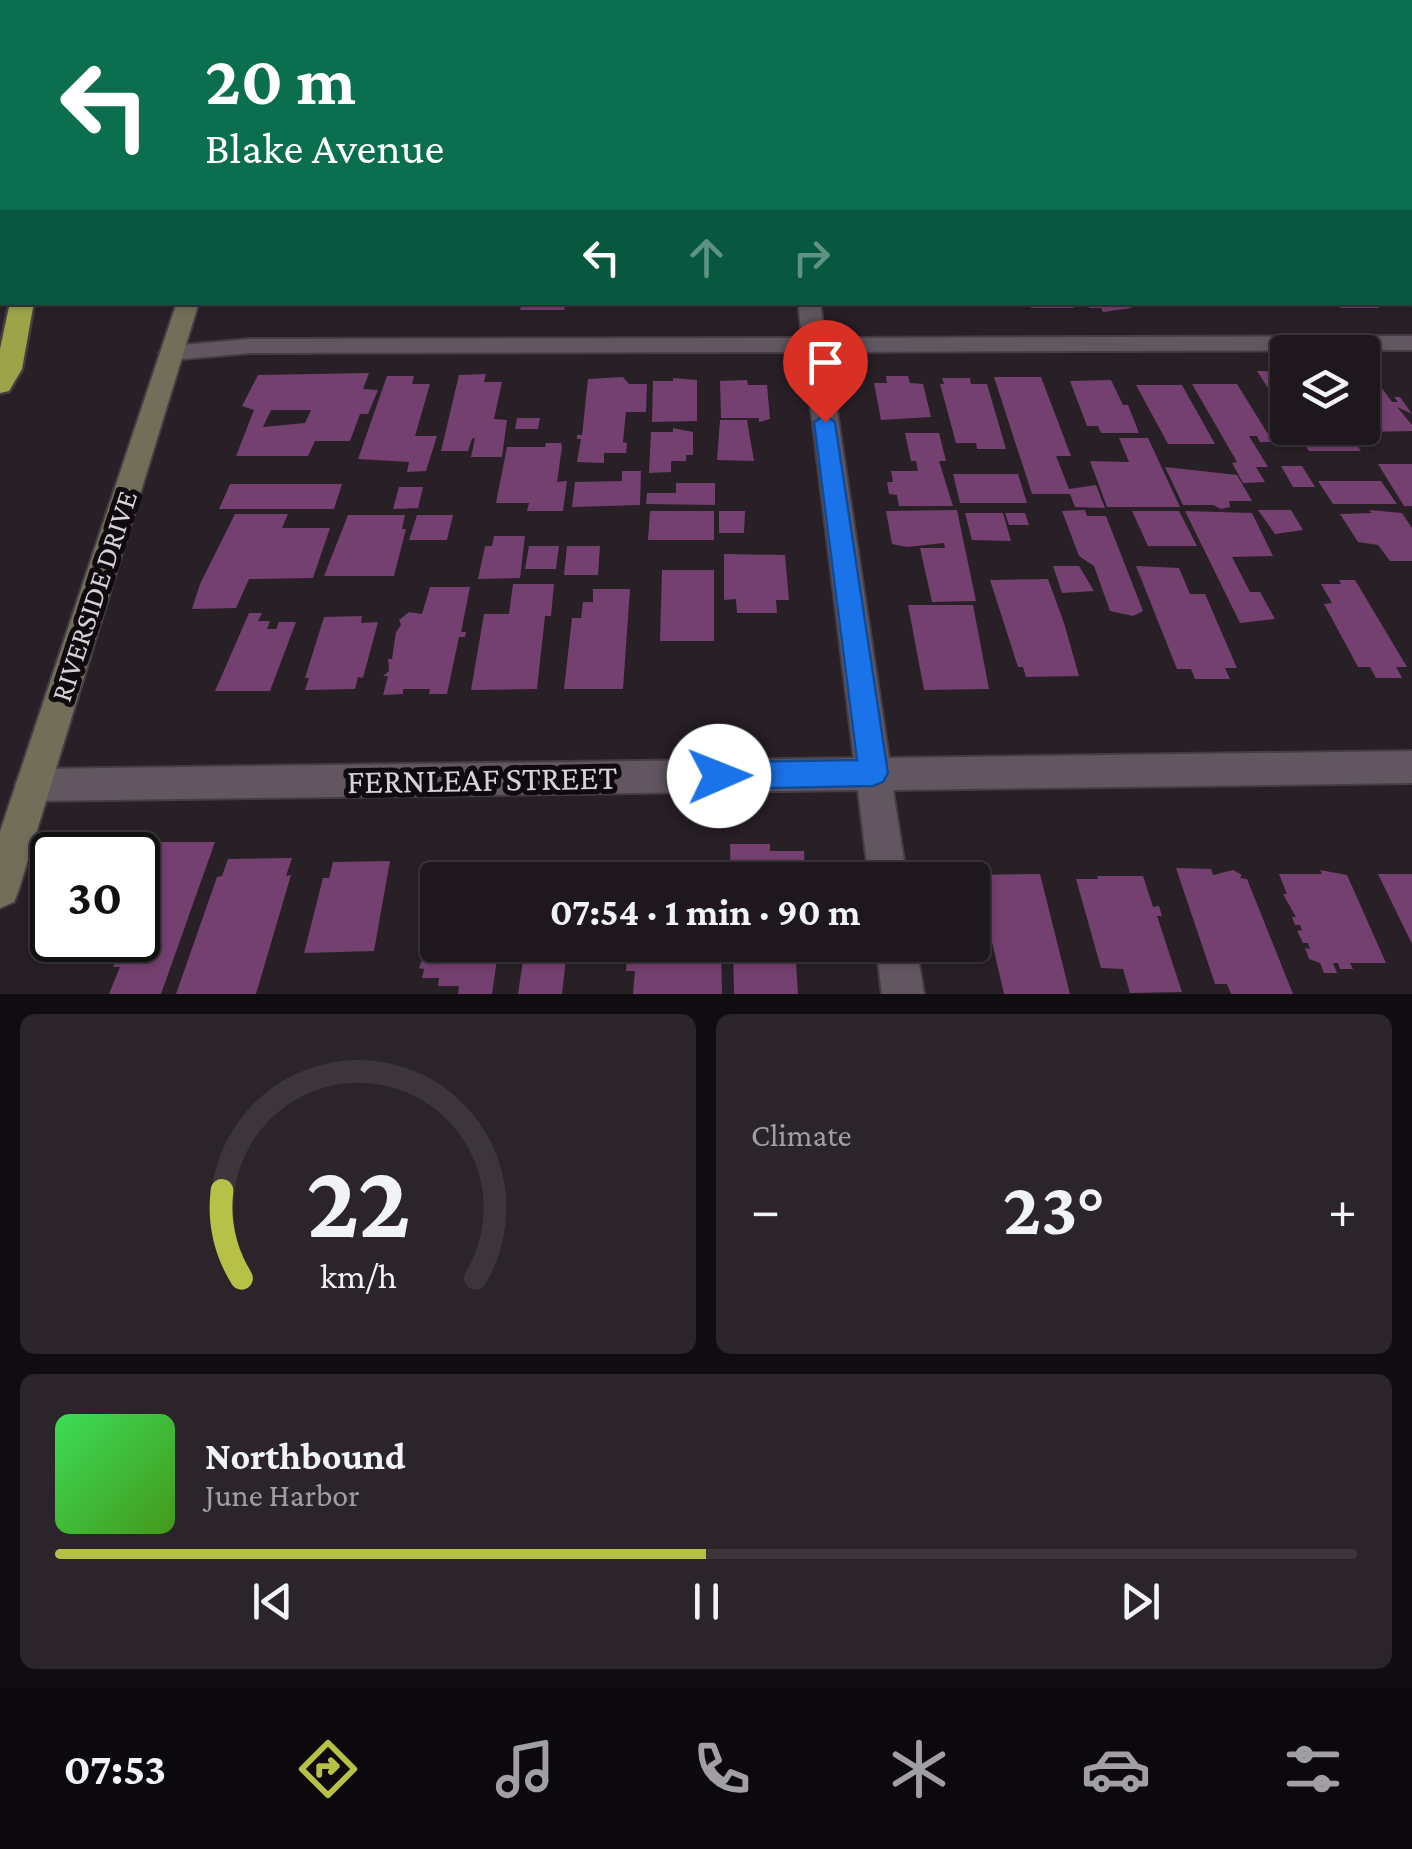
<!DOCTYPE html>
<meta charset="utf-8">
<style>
:root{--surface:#1e171d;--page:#2b242a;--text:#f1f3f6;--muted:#a19fa4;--line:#3c363b;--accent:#b7c148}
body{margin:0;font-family:"Crimson Pro",serif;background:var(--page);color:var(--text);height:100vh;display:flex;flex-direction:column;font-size:38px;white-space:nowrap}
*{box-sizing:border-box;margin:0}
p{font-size:32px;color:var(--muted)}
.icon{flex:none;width:55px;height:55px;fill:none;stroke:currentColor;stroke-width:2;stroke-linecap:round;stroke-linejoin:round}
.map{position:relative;height:994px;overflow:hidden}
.drawer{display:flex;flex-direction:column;gap:20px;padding:20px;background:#100d10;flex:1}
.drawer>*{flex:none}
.top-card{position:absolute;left:0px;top:0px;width:1412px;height:305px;box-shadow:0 2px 8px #0004,0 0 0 2px var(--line);background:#0b6e4f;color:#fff;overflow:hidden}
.fabs{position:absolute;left:1270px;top:335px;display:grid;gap:20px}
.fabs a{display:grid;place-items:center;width:110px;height:110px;border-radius:10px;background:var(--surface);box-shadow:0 2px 8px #0004,0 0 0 2px var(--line);font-size:50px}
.speed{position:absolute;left:30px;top:832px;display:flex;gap:20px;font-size:50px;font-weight:700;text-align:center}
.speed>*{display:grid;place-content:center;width:130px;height:130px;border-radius:50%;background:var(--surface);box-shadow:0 2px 8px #0004,0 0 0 2px var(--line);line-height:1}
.speed .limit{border:5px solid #111;border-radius:15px;background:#fff;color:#111}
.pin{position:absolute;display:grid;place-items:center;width:85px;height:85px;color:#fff;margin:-102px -42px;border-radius:50% 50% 50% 0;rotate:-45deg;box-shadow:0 0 10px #0007}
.pin .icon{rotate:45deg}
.me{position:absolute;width:110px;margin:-55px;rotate:89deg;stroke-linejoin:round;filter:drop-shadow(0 0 8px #0008)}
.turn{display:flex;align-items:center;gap:35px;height:210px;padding:0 40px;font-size:45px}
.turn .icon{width:130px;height:130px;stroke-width:2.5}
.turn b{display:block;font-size:70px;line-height:85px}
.lanes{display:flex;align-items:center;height:95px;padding:0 40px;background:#0003;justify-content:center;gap:50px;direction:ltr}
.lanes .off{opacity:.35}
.big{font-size:75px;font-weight:700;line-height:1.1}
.drawer .card{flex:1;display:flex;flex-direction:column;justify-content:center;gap:15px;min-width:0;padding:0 35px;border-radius:15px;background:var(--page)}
.drawer .dial{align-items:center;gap:0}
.dial svg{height:260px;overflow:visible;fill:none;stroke:var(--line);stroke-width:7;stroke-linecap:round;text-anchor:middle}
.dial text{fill:var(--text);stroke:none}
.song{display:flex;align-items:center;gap:30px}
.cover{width:120px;height:120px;border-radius:15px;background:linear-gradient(135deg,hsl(130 70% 55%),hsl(100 70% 35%))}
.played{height:10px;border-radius:5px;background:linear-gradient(90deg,var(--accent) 50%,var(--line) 50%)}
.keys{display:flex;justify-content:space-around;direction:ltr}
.heat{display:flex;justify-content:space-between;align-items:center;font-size:55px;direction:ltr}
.drawer .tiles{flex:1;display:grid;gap:20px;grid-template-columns:1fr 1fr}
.card:last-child{grid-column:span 2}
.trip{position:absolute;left:420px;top:862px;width:570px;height:100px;border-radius:10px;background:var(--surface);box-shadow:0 2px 8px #0004,0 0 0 2px var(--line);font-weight:700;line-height:100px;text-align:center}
.tab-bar{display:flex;height:160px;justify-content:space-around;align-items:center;background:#0c090c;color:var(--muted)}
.tab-bar .icon{width:70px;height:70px}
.tab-bar .on{color:var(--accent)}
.tab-bar b{font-size:45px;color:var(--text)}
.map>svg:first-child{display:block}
.building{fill:#73406f;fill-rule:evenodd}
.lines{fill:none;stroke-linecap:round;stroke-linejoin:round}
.minor-casing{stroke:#453d44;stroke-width:4}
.secondary-casing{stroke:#453d44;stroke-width:4}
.motorway-casing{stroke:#453d44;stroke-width:5}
.minor{fill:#625761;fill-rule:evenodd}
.secondary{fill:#736e5a;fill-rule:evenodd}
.motorway{fill:#9ca44a;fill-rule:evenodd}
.route{fill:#1a73e8;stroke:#114b97;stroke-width:2.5}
.labels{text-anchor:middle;stroke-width:10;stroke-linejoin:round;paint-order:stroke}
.street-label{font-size:30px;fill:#d8d2d7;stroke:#0e0a0e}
.near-street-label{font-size:35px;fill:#d8d2d7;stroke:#0e0a0e}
</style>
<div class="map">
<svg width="1412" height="994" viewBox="0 0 1412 994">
<rect width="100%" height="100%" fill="#281f27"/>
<!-- building -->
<path class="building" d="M522,302H566L564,310H520Z
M1029,302H1071L1074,308H1031Z
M1087,302H1129L1132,308L1103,312L1101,308H1089Z
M1336,302H1375L1379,308H1340Z
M1257,371H1288V399H1275Z
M369,373L363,389L378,390L368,414H360L350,441H315L308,456H236L254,410L242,406L258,375ZM271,410H311L305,423L263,427Z
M486,374L484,382H502L494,419L507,420L502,457H471L475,438L472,439L468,451H441L459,375Z
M387,376H414L412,384H430L415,436H437L426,471L407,472L409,462L358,459Z
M886,376H908L910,383L923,384L931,417L881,420L874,383H887Z
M623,377L629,384H647L646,412H626L623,442L627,443L626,453H604V463L577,462L581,439H577V435H582L588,379Z
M994,377H1041L1071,456H1056L1069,489L1096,485L1105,508L1075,507L1070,494H1032Z
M673,378L697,380V421L652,422L653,381H673Z
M942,378H970L971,384H987L1006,449H977L976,443H956L940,384H944Z
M747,380L748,385H767L770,419L759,422V418H721L720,381Z
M1111,380L1123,405H1128L1139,433H1101L1098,426H1087L1070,381Z
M1192,384H1237L1273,442H1260L1257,436H1249L1268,467H1256L1265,482L1243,483L1232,463L1237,462Z
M1362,384H1379L1392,402H1398L1394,397H1400L1412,414L1397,407L1412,425V431L1365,432Z
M1136,385H1182L1215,444H1168Z
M517,418H540L538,429H515Z
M720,420H747L754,461L717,460Z
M673,428L693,432V455H686V461H671V472L649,473L651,432H673Z
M1294,428H1345L1361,451H1309Z
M905,433H939L946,461H939L953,506H899L897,495L889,494L887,482H893L891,471H918L916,461H911Z
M1119,438H1148L1180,507H1107L1090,461L1129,462Z
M546,443H561L562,447L557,482L567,481L563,511H527L529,503H496L507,447H545Z
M1378,464H1412V506H1404Z
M1281,466H1302L1315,487H1293Z
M1165,467L1237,475L1252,501H1229L1230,507L1221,509L1213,505H1183Z
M622,471H641L640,505L572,507L575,482L622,481Z
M953,474H1018L1027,503H960Z
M1318,481H1381L1397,504H1333Z
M676,483H715V505L646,504L647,493H676Z
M230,484H342L334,509H219Z
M399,487H423L418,508L393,509Z
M957,510L976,601L932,602L920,548H945L944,543L907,547L892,544L886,511Z
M1085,510L1087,516H1106L1143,611L1133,616L1110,611L1094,566L1079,556L1062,511Z
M1258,510H1291L1303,530L1275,534Z
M1369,510L1402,513L1412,528V561H1390L1378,545L1358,542L1340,514L1372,513Z
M650,511H714V540H648Z
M719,511H745L744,533H719Z
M1132,511H1179L1197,546H1148Z
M1185,511L1252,513L1273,556L1232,557L1250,592H1260L1275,619L1240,623Z
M965,513H1003L1011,541L972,540Z
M1005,513H1025L1029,525H1009Z
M235,514H288L282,528H330L313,578L249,579L236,608L192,609L200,584Z
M348,515H405L402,529H406L394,576H324Z
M417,515H453L447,540H409Z
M494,536H525L520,578L478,579L485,546H492Z
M529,546H559L556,569H525Z
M567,546H600L598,575H564Z
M724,554L785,555L789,600H776L777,613H737L736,599L724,600Z
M1053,566H1079L1094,591L1062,593Z
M1136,566L1179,568L1190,594H1205L1237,668H1225L1230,679H1195L1191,669H1177Z
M662,570H714V641H660Z
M1048,579L1064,623L1079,676L1026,677L1023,667H1018L990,580Z
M1339,580H1355L1407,667H1396L1402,678H1376L1370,667H1358L1324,604L1332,603L1321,584H1341Z
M513,584H554L551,616H545L537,689L471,690L484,614H509Z
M430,587H470L461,632H466L465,637H459L447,694H429L430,689H403V694L383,695L388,676H383L389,671L388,659H392L396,632L401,625L399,620L409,612L422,614Z
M593,589H630L623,689H564L572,618H581L583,602H593Z
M908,605H973L989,689L924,690Z
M249,613H262L258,621H270L267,629H276L279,622H296L270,691H215Z
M362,616L361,623L378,622L363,678L358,677L355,689L305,690L309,678H305L324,617Z
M148,842H215L161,994H109L120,967H113L123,942L145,941L147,936H138V867Z
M730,844H770V851H804L805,869H814L815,880H731Z
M292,858L286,876L291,875L256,994H176L217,877L222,876L228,859Z
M390,861L374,951L304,953L323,878H329L333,862Z
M638,861H696L697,880H637Z
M478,868L475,880H455L456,869Z
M1176,868L1211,869L1213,875L1233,870L1242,875L1240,878L1247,879L1293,994H1231L1227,984H1215Z
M1320,870L1347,875L1386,963H1350L1353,969H1340L1338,963H1333L1337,973H1324L1320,963L1309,959L1305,948L1310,949L1308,943H1303L1297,931L1302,930L1300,925H1295L1292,917H1296L1283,894H1287L1279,874H1322Z
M554,873H590L594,880H553Z
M1040,874L1070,994H1004L992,942H982L969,875Z
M1378,874H1412V944Z
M1097,876H1143L1153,907L1159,906L1162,916H1157L1182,992L1130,993L1123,969L1101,968L1076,879H1098Z
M436,907L438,945H499L492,994H458L459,986H438L439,978H422L424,969L419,968L428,945H424L427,926H432Z
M518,945H589L588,957L566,958L562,994H518L523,960H517Z
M628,945H721L722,994H633L635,971H626Z
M733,945H795L798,994H734Z"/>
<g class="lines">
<defs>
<path id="minor" d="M747,0L748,2L277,1L278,0Z
M762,0H776V2H762Z
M848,0H1412V6L1410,2Z
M1410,26H1412V36H1410Z
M1410,125H1412V135H1410Z
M798,302H820L825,338L1412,336V350L828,352L889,758L1412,751V783L893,790L907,880H869L858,790L33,801L20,796L15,785L20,774L33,769L854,758L804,352L250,353L171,360L159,353L171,346L250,339L802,338Z
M876,945H916L924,994H882Z"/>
<path id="secondary" d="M277,0H291V2H277Z
M177,302H199L19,889L14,902L0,908V832Z"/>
<path id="motorway" d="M2,148V162L0,163V149Z
M10,302H34L22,369L9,391L0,393V349Z"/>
</defs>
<!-- minor casing -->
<use href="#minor" class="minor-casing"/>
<!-- secondary casing -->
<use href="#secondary" class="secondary-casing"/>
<!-- motorway casing -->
<use href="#motorway" class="motorway-casing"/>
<!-- minor -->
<use href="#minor" class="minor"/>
<!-- secondary -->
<use href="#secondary" class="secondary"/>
<!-- motorway -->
<use href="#motorway" class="motorway"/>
</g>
<!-- route -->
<path class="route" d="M825,415L835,422L888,773L883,782L873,786L719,789L709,785L705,776L709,766L719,762L857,760L814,422Z"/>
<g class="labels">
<!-- street labels -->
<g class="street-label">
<text transform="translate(94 596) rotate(-72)" y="10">RIVERSIDE DRIVE</text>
</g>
<!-- near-street labels -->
<g class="near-street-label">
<text transform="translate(482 779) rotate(-1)" y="12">FERNLEAF STREET</text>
</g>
</g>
</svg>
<div class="fabs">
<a><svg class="icon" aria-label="layers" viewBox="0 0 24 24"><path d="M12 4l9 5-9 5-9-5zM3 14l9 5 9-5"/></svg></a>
</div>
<div class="speed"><div class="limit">30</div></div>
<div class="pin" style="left:825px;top:422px;background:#d93025"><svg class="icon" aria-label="arrive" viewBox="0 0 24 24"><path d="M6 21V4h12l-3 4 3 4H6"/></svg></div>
<svg class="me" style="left:719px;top:776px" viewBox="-20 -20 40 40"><circle r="19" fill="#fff"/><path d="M0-13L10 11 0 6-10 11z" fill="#1a73e8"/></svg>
<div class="trip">07:54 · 1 min · 90 m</div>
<div class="top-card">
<div class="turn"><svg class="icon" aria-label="left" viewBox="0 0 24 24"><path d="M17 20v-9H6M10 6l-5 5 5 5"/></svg><div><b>20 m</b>Blake Avenue</div></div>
<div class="lanes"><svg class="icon" aria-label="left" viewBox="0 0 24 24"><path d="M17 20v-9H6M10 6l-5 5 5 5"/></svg><svg class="icon off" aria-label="ahead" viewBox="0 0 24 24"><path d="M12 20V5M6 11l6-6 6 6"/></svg><svg class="icon off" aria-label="right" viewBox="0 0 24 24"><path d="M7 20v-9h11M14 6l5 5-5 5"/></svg></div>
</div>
</div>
<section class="drawer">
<div class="tiles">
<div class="card dial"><svg viewBox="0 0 100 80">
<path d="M14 69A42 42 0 1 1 86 69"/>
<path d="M14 69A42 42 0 0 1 8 42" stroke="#b7c148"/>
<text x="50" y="56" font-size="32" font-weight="700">22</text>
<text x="50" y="72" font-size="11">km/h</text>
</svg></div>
<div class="card"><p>Climate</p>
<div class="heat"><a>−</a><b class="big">23°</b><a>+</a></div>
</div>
<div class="card">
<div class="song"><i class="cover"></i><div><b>Northbound</b><p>June Harbor</p></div></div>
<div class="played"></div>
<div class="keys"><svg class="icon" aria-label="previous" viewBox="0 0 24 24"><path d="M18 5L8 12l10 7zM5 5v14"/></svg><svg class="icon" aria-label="pause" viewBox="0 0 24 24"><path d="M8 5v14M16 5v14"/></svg><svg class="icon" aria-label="next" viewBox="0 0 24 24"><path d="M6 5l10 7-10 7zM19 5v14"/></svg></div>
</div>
</div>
</section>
<nav class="tab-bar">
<b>07:53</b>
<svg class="icon on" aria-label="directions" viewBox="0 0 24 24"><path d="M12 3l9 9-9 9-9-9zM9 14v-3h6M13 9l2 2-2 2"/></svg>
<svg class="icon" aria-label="music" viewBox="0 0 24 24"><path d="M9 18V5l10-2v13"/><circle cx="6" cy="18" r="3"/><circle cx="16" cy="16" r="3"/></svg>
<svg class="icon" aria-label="phone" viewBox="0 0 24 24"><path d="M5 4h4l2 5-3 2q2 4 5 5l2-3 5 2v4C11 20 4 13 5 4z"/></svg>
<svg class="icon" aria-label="climate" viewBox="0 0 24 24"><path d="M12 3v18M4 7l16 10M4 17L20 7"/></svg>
<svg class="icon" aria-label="car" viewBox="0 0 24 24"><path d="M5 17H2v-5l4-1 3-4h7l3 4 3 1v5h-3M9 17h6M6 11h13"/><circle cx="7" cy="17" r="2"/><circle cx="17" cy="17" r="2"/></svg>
<svg class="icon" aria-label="filters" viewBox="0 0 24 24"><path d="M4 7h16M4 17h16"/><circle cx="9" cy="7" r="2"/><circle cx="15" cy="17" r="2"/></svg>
</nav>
